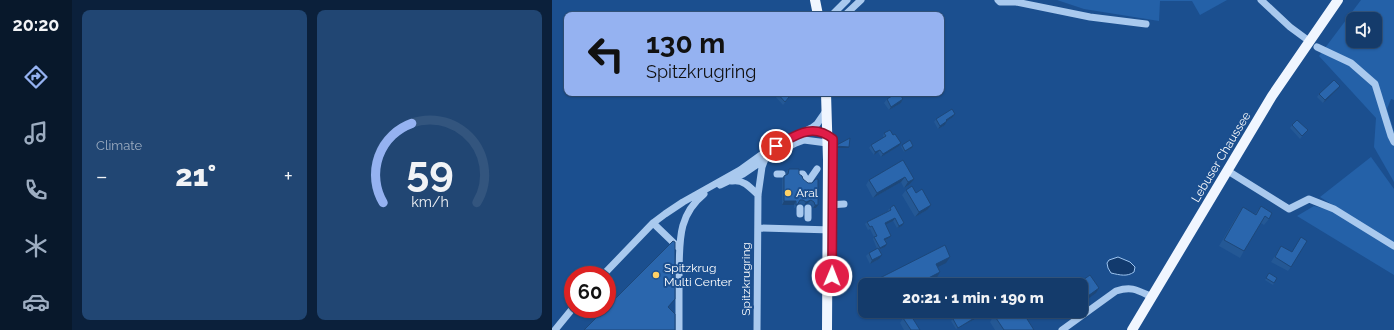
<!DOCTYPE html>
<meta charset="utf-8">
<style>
:root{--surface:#143b6b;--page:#214673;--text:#f1f3f6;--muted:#9dadc1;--line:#33557e;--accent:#95b2f1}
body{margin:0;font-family:Raleway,sans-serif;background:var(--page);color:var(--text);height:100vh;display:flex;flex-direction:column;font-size:15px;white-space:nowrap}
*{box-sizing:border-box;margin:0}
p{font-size:13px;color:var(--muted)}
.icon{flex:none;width:22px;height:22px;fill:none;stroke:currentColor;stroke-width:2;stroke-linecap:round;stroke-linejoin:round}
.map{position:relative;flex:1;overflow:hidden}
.drawer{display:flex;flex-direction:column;gap:10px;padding:10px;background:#0b203b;width:480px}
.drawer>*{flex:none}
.hud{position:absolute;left:12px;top:12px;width:380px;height:84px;border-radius:8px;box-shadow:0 1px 3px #0004,0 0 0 1px var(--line);background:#95b2f1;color:#111;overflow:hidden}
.controls{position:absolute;left:794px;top:12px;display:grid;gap:8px}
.controls a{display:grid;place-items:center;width:36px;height:36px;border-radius:8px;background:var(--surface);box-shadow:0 1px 3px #0004,0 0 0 1px var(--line);font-size:20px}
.speed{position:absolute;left:12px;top:266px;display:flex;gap:8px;font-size:20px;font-weight:700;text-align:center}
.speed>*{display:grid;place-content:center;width:52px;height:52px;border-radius:50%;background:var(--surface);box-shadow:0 1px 3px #0004,0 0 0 1px var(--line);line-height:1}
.speed .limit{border:6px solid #d22;background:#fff;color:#111}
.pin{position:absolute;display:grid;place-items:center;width:34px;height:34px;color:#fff;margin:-17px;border:2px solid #fff;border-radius:50%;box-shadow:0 1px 4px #0007}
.me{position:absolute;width:44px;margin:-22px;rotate:1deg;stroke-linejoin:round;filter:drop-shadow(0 0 3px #0008)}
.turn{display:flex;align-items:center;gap:14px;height:84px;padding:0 16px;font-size:18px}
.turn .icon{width:52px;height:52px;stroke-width:2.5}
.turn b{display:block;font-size:28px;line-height:34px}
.big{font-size:30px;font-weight:800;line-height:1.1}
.drawer .tile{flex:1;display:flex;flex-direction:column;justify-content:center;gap:6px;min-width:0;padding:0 14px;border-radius:8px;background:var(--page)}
.drawer .dial{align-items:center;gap:0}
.dial svg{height:104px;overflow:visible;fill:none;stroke:var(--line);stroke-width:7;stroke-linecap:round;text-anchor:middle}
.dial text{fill:var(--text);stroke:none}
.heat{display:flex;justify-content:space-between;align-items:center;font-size:22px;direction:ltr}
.drawer .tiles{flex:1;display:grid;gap:10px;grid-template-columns:repeat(2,1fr)}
.trip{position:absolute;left:306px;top:278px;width:230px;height:40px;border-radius:8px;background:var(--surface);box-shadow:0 1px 3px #0004,0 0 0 1px var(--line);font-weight:800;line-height:40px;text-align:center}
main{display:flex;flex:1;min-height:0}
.dock{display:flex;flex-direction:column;width:72px;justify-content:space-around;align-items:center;background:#08182b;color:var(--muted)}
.dock .icon{width:28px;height:28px}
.dock .selected{color:var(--accent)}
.dock b{font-size:18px;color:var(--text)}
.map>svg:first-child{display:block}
.green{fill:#2461a8;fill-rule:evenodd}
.water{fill:#123a6d;stroke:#9cc4f0}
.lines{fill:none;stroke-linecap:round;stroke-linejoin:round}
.minor{stroke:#a9c9ee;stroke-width:7}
.major{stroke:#f0f6ff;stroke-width:10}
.wall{fill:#245895}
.shaded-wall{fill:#1d4779}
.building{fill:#2a66ad;stroke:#1d4779}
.route-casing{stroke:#92132f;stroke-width:10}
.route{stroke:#e11d48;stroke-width:7}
.poi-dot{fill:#ffd166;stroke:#1b4f8f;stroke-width:1.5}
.labels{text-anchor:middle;stroke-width:4;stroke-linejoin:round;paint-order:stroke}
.street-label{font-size:12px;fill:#fff;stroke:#1b4f8f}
.poi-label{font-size:12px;fill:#fff;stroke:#1b4f8f;text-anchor:start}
</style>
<main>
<nav class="dock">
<b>20:20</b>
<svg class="icon selected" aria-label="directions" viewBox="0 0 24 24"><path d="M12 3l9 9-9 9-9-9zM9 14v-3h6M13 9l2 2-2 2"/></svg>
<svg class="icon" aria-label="music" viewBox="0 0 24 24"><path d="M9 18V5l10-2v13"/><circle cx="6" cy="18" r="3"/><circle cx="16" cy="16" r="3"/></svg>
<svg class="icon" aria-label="phone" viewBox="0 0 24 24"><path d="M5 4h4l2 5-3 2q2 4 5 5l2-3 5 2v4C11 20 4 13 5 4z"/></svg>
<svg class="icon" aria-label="climate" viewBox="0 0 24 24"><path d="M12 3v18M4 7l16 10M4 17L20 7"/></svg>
<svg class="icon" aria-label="car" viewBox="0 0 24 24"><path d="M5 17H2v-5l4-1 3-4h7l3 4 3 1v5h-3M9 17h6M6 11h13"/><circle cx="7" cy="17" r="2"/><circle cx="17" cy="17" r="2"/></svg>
</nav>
<section class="drawer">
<div class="tiles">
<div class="tile"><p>Climate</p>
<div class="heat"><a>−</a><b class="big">21°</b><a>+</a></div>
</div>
<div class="tile dial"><svg viewBox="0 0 100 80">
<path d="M14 69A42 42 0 1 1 86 69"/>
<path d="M14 69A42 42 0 0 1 36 8" stroke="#95b2f1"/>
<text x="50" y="56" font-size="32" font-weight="700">59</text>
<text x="50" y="72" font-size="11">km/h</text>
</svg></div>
</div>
</section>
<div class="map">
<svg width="842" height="330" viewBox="0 0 842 330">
<rect width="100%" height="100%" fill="#1b4f8f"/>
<!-- green -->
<path class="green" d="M505,0H675L648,15L640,1H608L607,21L532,9Z
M809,0H842V100L839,99L835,109L842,131V182L822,147L824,118L767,56ZM801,19H823V41H801Z
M819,157L842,189V243L768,197Z
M762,206L782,211L842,249V275L745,216Z"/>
<!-- water -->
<path class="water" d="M566,257L578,262L583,267L582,272C575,277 568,275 559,273L556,268L555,263L557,260Z"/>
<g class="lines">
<!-- minor -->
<path class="minor" d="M446,0L448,2H464L538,17L594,24
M709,0L738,27L757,41
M280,15L295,0
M293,15L309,0
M765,47L799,63L823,84L839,136L842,142
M676,171L737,209L757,199L782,209L842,246
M225,174H230
M249,174H251L256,182L265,169
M180,181C191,179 198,187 206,195
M168,185L191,174L213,159L244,143L252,140L275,143L281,139C273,133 265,130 255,131
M276,205L292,204
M248,214V208
M256,218V208
M101,223L127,248
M206,228L280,230
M51,275L101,223L113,214L131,202L188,170L216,150L261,127L265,124L274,111
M3,330L21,308
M127,330C127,311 127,292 127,274C128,242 125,216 152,194
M205,330L206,195L210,167L213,159
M510,330L564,291C580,286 585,290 600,297"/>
<!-- major -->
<path class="major" d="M263,0L266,15
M274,93L276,160L275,330
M580,330L720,96L786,0"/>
</g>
<!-- wall -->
<path class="wall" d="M786,89L771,103L765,97L767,94Z
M220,93H233L237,97L235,100L231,105Z
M335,99H351L349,103L337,110L332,103Z
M403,114L401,117L395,121L393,125L386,129L382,122L384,119Z
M740,125L753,133L748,139L738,128Z
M332,133L341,135L349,143L347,146L329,157L326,152L322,155L317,148L319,145L332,138L331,136Z
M350,145L360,148L352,152L349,147Z
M351,160L362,179L358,184L352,188L349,182L321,198L314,185L317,180Z
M237,169L247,174L251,179L266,205L264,208H261L260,205L256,203L252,205L248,203H246L243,208H242V205H230V179L232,176L234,175V172Z
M354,190L375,210L363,217L350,195Z
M709,206L717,219L712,225L709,223L692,251L688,258L667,246L686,214L691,207L703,214Z
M338,208L352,223L350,226L345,228L341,221L333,225L337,238L333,241L335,244L333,247L327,250V259L318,264L314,256L317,253L325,249L321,239L322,237L318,229L316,230L313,224L315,222L336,211V210Z
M749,237L739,267L736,271L719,262L729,246L740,252Z
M717,273L725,278L721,285L713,280Z
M442,315L482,330H443L438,322Z
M424,317L423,319L404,329L399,321L401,319Z
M351,318L368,330H352L348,323Z"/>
<!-- shaded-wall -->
<path class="shaded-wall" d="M788,86L786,89L771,103L773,100Z
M351,99L349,103L337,110L339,107Z
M403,114L401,117L392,123L394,120Z
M395,121L393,125L386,129L388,126Z
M349,143L347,146L329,157L331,154Z
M283,146L297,147L296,148H282Z
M361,146L360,148L352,152L353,151Z
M328,150L326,152L322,155L323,152Z
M353,177L349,182L321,198L325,193Z
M362,179L358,184L352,188L356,182Z
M259,200L256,203L252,205L254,202Z
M232,201H244L242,205H230Z
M263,205H266L264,208H261Z
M379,205L375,210L363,217L367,212Z
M343,218L341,221L331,226L333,223Z
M352,223L350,226L345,228L347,226Z
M339,236L337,238L330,242L332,239Z
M335,244L333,247L326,250L328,248Z
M330,255L327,259L318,264L320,260Z
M398,257L394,263L380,270L384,264Z
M388,272L384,279L371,285H363Z
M547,288L544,293L529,304V301Z
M424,317L423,319L404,329L406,328Z"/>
<!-- building -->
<path class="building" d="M782,80L788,86L773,100L767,94Z
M225,93H233L237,97L233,102Z
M345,93H347L351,99L339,107L335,99Z
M400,109L403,114L394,120L395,121L388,126L384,119Z
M745,120L756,130L750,136L740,125Z
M338,130L341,135L343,134L349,143L331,154L328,150L323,152L319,145L334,136L332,133Z
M298,138L297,147L283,146Z
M358,140L361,146L353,151L350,145Z
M351,160L362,179L356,182L353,177L325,193L317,180Z
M237,169H247V174L250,176L251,179L256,183H260L264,179H266V205H263L262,202L259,200L254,202L251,200H248L245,205H244V201H232V176L236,174Z
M360,186L364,193L370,189L379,205L367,212L354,190Z
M342,205L352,223L347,226L343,218L333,223L339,236L332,239L335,244L328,248L322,237L325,236L320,226L318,227L315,222L339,210L338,208Z
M709,206L720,213L717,219L713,216L692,251L672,240L691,207L704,215Z
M749,237L755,241L739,267L723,257L729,246L740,252Z
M121,241L123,242V299L116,307L123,314V330H32L53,309H55V307Z
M393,245L398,257L384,264L388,272L363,285H320V282Z
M326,248L330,255L320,260L317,253Z
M717,273L725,278L722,283L714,278Z
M538,275L547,288L529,301V285H524Z
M414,311H420L424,317L406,328L401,319Z
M449,311H470L482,330H452L442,315Z
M358,314L368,330H359L351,318Z"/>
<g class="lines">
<defs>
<path id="route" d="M224,146C243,136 260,122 281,139L280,276"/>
</defs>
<!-- route casing -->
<use href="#route" class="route-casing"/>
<!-- route -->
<use href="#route" class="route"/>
</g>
<!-- markers -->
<g class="poi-dot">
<circle cx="236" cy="193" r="4"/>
<circle cx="104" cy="275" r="4"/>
</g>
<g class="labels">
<!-- street labels -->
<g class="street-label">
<text transform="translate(669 157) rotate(-59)" y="4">Lebuser Chaussee</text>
<text transform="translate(194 279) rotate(-90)" y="4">Spitzkrugring</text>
</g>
<!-- poi labels -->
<g class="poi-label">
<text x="244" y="197">Aral</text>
<text x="112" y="272">Spitzkrug<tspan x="112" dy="14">Multi Center</tspan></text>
</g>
</g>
</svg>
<div class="controls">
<a><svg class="icon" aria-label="sound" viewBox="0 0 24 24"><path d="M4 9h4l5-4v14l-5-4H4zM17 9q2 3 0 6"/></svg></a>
</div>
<div class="speed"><div class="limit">60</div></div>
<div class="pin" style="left:224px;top:146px;background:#d93025"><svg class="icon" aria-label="arrive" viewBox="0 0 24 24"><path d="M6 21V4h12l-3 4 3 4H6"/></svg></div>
<svg class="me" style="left:280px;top:276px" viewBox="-20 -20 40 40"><circle r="17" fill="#e11d48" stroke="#fff" stroke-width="3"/><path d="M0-11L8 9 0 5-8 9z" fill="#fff"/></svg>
<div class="trip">20:21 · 1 min · 190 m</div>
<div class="hud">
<div class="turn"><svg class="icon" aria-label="left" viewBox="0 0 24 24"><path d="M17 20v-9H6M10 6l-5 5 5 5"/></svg><div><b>130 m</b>Spitzkrugring</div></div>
</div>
</div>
</main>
